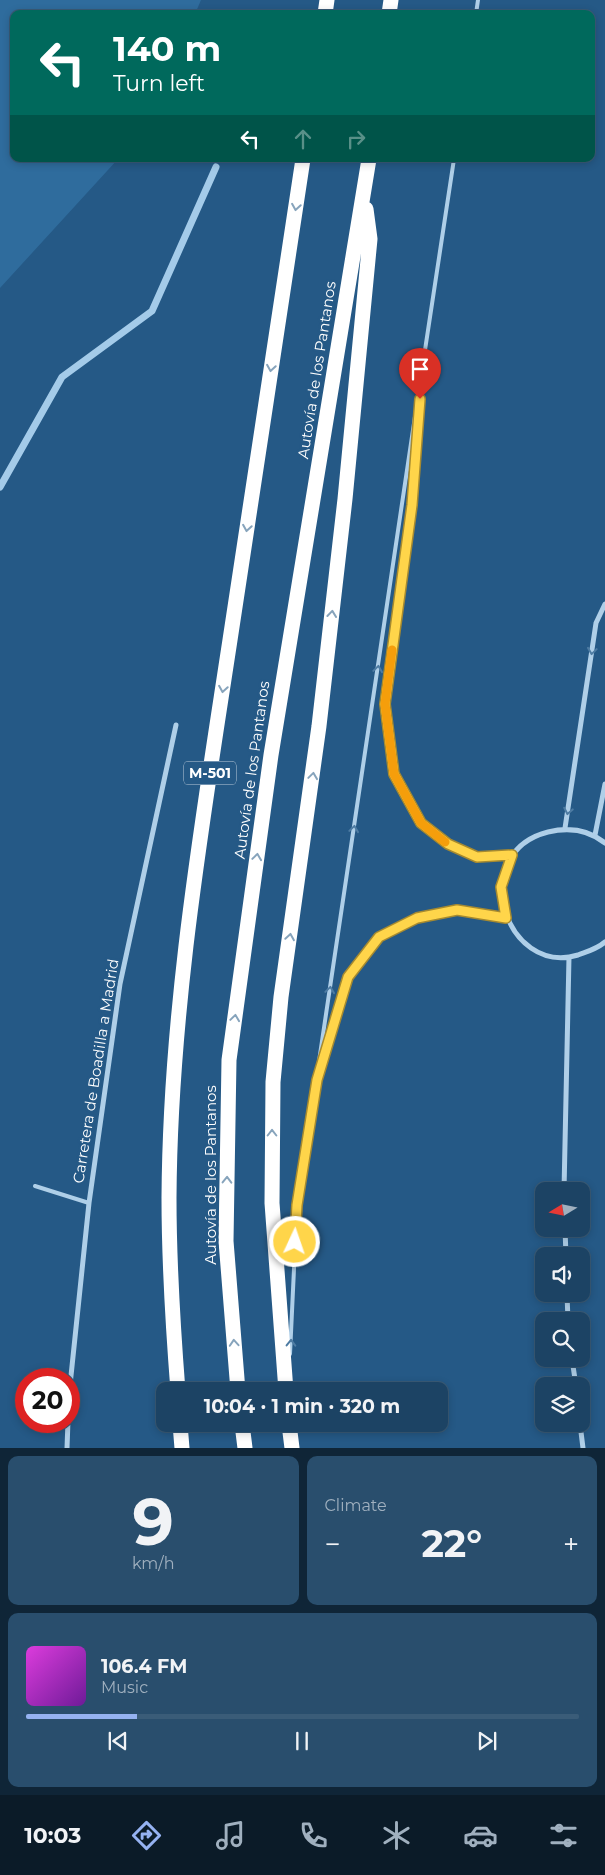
<!DOCTYPE html>
<meta charset="utf-8">
<style>
:root{--surface:#1c4364;--page:#294e6d;--text:#f1f3f6;--muted:#a0b0bf;--line:#3a5c78;--accent:#95b2f1}
body{margin:0;font-family:Montserrat,sans-serif;background:var(--page);color:var(--text);height:100vh;display:flex;flex-direction:column;font-size:19px;white-space:nowrap}
*{box-sizing:border-box;margin:0}
p{font-size:16px;color:var(--muted)}
.icon{flex:none;width:28px;height:28px;fill:none;stroke:currentColor;stroke-width:2;stroke-linecap:round;stroke-linejoin:round}
.map{position:relative;height:1448px;overflow:hidden}
.drawer{display:flex;flex-direction:column;gap:8px;padding:8px;background:#0f2537;flex:1}
.drawer>*{flex:none}
.top-card{position:absolute;left:10px;top:10px;width:585px;height:152px;border-radius:10px;box-shadow:0 2px 8px #0003,0 0 0 1px var(--line);background:#00695c;color:#fff;overflow:hidden}
.needle{width:32px;rotate:260deg}
.buttons{position:absolute;left:535px;top:1182px;display:grid;gap:10px}
.buttons a{display:grid;place-items:center;width:55px;height:55px;border-radius:10px;background:var(--surface);box-shadow:0 2px 8px #0003,0 0 0 1px var(--line);font-size:25px}
.speed{position:absolute;left:15px;top:1368px;display:flex;gap:10px;font-size:25px;font-weight:700;text-align:center}
.speed>*{display:grid;place-content:center;width:65px;height:65px;border-radius:50%;background:var(--surface);box-shadow:0 2px 8px #0003,0 0 0 1px var(--line);line-height:1}
.speed .limit{border:8px solid #d22;background:#fff;color:#111}
.pin{position:absolute;display:grid;place-items:center;width:42px;height:42px;color:#fff;margin:-51px -21px;border-radius:50% 50% 50% 0;rotate:-45deg;box-shadow:0 0 5px #0007}
.pin .icon{rotate:45deg}
.me{position:absolute;width:55px;margin:-28px;rotate:3deg;stroke-linejoin:round;filter:drop-shadow(0 0 4px #0008)}
.turn{display:flex;align-items:center;gap:18px;height:105px;padding:0 20px;font-size:22px}
.turn .icon{width:65px;height:65px;stroke-width:2.5}
.turn b{display:block;font-size:35px;line-height:42px}
.lanes{display:flex;align-items:center;height:48px;padding:0 20px;background:#0003;justify-content:center;gap:25px;direction:ltr}
.lanes .off{opacity:.35}
.big{font-size:38px;font-weight:700;line-height:1.1}
.drawer .tile{flex:1;display:flex;flex-direction:column;justify-content:center;gap:8px;min-width:0;padding:0 18px;border-radius:10px;background:var(--page)}
.drawer .dial{align-items:center;gap:0}
.dial b{font-size:65px;line-height:1}
.song{display:flex;align-items:center;gap:15px}
.cover{width:60px;height:60px;border-radius:8px;background:linear-gradient(135deg,hsl(300 70% 55%),hsl(280 70% 35%))}
.played{height:5px;border-radius:2px;background:linear-gradient(90deg,var(--accent) 20%,var(--line) 20%)}
.keys{display:flex;justify-content:space-around;direction:ltr}
.heat{display:flex;justify-content:space-between;align-items:center;font-size:28px;direction:ltr}
.drawer .tiles{flex:1;display:grid;gap:8px;grid-template-columns:1fr 1fr}
.tile:last-child{grid-column:span 2}
.trip{position:absolute;left:156px;top:1382px;width:292px;height:50px;border-radius:10px;background:var(--surface);box-shadow:0 2px 8px #0003,0 0 0 1px var(--line);font-weight:700;line-height:50px;text-align:center}
.tabs{display:flex;height:80px;justify-content:space-around;align-items:center;background:#0b1b28;color:var(--muted)}
.tabs .icon{width:35px;height:35px}
.tabs .current{color:var(--accent)}
.tabs b{font-size:22px;color:var(--text)}
.map>svg:first-child{display:block}
.green{fill:#2f6c9d}
.lines{fill:none;stroke-linecap:round;stroke-linejoin:round}
.stream{stroke:#a4cbe9;stroke-width:7}
.service{stroke:#afcfe8;stroke-width:4}
.minor{stroke:#afcfe8;stroke-width:5}
.motorway{stroke:#fff;stroke-width:15}
.oneway{stroke:#87a4bc}
.oneway2{stroke:#4e7ca3}
.route-casing{stroke:#a68a30;stroke-width:12}
.route{stroke:#ffd54a;stroke-width:9}
.slow{stroke:#f59e0b;stroke-width:9}
.labels{text-anchor:middle;stroke-width:5;stroke-linejoin:round;paint-order:stroke}
.shield{fill:#255986;stroke:#becddb;stroke-width:1}
.shield-label{font-size:14px;font-weight:bold;fill:#fff}
.street-label{font-size:15px;fill:#fff;stroke:#255986}
</style>
<div class="map">
<svg width="605" height="1448" viewBox="0 0 605 1448">
<rect width="100%" height="100%" fill="#255986"/>
<!-- green -->
<path class="green" d="M0,0H201L195,14H14V159H118L0,288Z"/>
<g class="lines">
<!-- stream -->
<path class="stream" d="M0,487L62,377L152,311L216,167"/>
<!-- service -->
<path class="service" d="M476,14L478,0
M420,383L454,159
M318,1068L417,403
M35,1186L89,1203
M290,1354L297,1205L317,1078"/>
<!-- minor -->
<path class="minor" d="M421,381L413,505L385,704L394,774L421,823L448,844L477,857L512,855
M565,828L596,623L605,604
M595,835L605,784
M605,843C589,830 569,827 548,832C466,853 505,977 578,955C589,951 597,949 605,942
M317,1079L348,977L379,937L417,918L457,911L506,918
M564,1191L569,957
M565,1229L566,1256
M567,1294L568,1321
M572,1359L576,1386
M69,1395L89,1203L120,984L176,725
M580,1424L583,1448
M67,1448L68,1421"/>
<!-- motorway -->
<path class="motorway" d="M325,14L327,0
M389,14L391,0
M178,1391C173,1327 169,1262 169,1198C170,1011 202,824 230,640C254,480 279,319 303,159
M238,1391L226,1241L229,1060L271,755L369,159
M286,1391L272,1203L273,1082L281,997L319,726L345,499L370,239L366,209
M180,1424L182,1448
M242,1424L245,1448
M289,1424L292,1448"/>
</g>
<!-- one-way arrows -->
<defs><path id="oneway-chevron" d="M-2-3.5L2.5 0L-2 3.5" fill="none" stroke-width="1.6" stroke-linecap="round" stroke-linejoin="round" transform="scale(1.25)"/></defs>
<g class="oneway">
<use href="#oneway-chevron" transform="translate(296 207) rotate(99)"/>
<use href="#oneway-chevron" transform="translate(271 368) rotate(99)"/>
<use href="#oneway-chevron" transform="translate(247 528) rotate(99)"/>
<use href="#oneway-chevron" transform="translate(332 614) rotate(-84)"/>
<use href="#oneway-chevron" transform="translate(223 689) rotate(99)"/>
<use href="#oneway-chevron" transform="translate(313 776) rotate(-82)"/>
<use href="#oneway-chevron" transform="translate(257 857) rotate(-82)"/>
<use href="#oneway-chevron" transform="translate(290 937) rotate(-81)"/>
<use href="#oneway-chevron" transform="translate(235 1018) rotate(-82)"/>
<use href="#oneway-chevron" transform="translate(272 1133) rotate(-90)"/>
<use href="#oneway-chevron" transform="translate(227 1180) rotate(-89)"/>
<use href="#oneway-chevron" transform="translate(234 1343) rotate(-94)"/>
</g>
<g class="oneway2">
<use href="#oneway-chevron" transform="translate(592 651) rotate(98)"/>
<use href="#oneway-chevron" transform="translate(378 669) rotate(-82)"/>
<use href="#oneway-chevron" transform="translate(568 811) rotate(101)"/>
<use href="#oneway-chevron" transform="translate(354 829) rotate(-82)"/>
<use href="#oneway-chevron" transform="translate(330 990) rotate(-82)"/>
<use href="#oneway-chevron" transform="translate(291 1343) rotate(-89)"/>
</g>
<g class="lines">
<defs>
<path id="route" d="M295,1242L297,1205L317,1080L348,977L379,937L417,918L457,910L506,918L501,887L512,855L477,857L448,844L421,823L394,774L385,704L412,505L420,399"/>
</defs>
<!-- route casing -->
<use href="#route" class="route-casing"/>
<!-- route -->
<use href="#route" class="route"/>
<!-- slow -->
<path class="slow" d="M392,650L385,704L394,774L421,823L445,842"/>
</g>
<g class="labels">
<!-- shield labels -->
<rect class="shield" x="184" y="761.5" width="52" height="23" rx="4"/>
<g class="shield-label">
<text x="210" y="778">M-501</text>
</g>
<!-- street labels -->
<g class="street-label">
<text transform="translate(317 370) rotate(-81)" y="5">Autovía de los Pantanos</text>
<text transform="translate(252 770) rotate(-82)" y="5">Autovía de los Pantanos</text>
<text transform="translate(96 1071) rotate(-81)" y="5">Carretera de Boadilla a Madrid</text>
<text transform="translate(211 1175) rotate(-90)" y="5">Autovía de los Pantanos</text>
</g>
</g>
</svg>
<div class="buttons">
<a><svg class="needle" viewBox="-14 -14 28 28"><path d="M0-13l5 13h-10z" fill="#e53935"/><path d="M0 13l5-13h-10z" fill="#a0b0bf"/></svg></a>
<a><svg class="icon" aria-label="sound" viewBox="0 0 24 24"><path d="M4 9h4l5-4v14l-5-4H4zM17 9q2 3 0 6"/></svg></a>
<a><svg class="icon" aria-label="search" viewBox="0 0 24 24"><circle cx="10" cy="10" r="6"/><path d="M15 15l6 6"/></svg></a>
<a><svg class="icon" aria-label="layers" viewBox="0 0 24 24"><path d="M12 4l9 5-9 5-9-5zM3 14l9 5 9-5"/></svg></a>
</div>
<div class="speed"><div class="limit">20</div></div>
<div class="pin" style="left:420px;top:399px;background:#d93025"><svg class="icon" aria-label="arrive" viewBox="0 0 24 24"><path d="M6 21V4h12l-3 4 3 4H6"/></svg></div>
<svg class="me" style="left:295px;top:1242px" viewBox="-20 -20 40 40"><circle r="17" fill="#ffd54a" stroke="#fff" stroke-width="3"/><path d="M0-11L8 9 0 5-8 9z" fill="#fff"/></svg>
<div class="trip">10:04 · 1 min · 320 m</div>
<div class="top-card">
<div class="turn"><svg class="icon" aria-label="left" viewBox="0 0 24 24"><path d="M17 20v-9H6M10 6l-5 5 5 5"/></svg><div><b>140 m</b>Turn left</div></div>
<div class="lanes"><svg class="icon" aria-label="left" viewBox="0 0 24 24"><path d="M17 20v-9H6M10 6l-5 5 5 5"/></svg><svg class="icon off" aria-label="ahead" viewBox="0 0 24 24"><path d="M12 20V5M6 11l6-6 6 6"/></svg><svg class="icon off" aria-label="right" viewBox="0 0 24 24"><path d="M7 20v-9h11M14 6l5 5-5 5"/></svg></div>
</div>
</div>
<section class="drawer">
<div class="tiles">
<div class="tile dial"><b>9</b><p>km/h</p></div>
<div class="tile"><p>Climate</p>
<div class="heat"><a>−</a><b class="big">22°</b><a>+</a></div>
</div>
<div class="tile">
<div class="song"><i class="cover"></i><div><b>106.4 FM</b><p>Music</p></div></div>
<div class="played"></div>
<div class="keys"><svg class="icon" aria-label="previous" viewBox="0 0 24 24"><path d="M18 5L8 12l10 7zM5 5v14"/></svg><svg class="icon" aria-label="pause" viewBox="0 0 24 24"><path d="M8 5v14M16 5v14"/></svg><svg class="icon" aria-label="next" viewBox="0 0 24 24"><path d="M6 5l10 7-10 7zM19 5v14"/></svg></div>
</div>
</div>
</section>
<nav class="tabs">
<b>10:03</b>
<svg class="icon current" aria-label="directions" viewBox="0 0 24 24"><path d="M12 3l9 9-9 9-9-9zM9 14v-3h6M13 9l2 2-2 2"/></svg>
<svg class="icon" aria-label="music" viewBox="0 0 24 24"><path d="M9 18V5l10-2v13"/><circle cx="6" cy="18" r="3"/><circle cx="16" cy="16" r="3"/></svg>
<svg class="icon" aria-label="phone" viewBox="0 0 24 24"><path d="M5 4h4l2 5-3 2q2 4 5 5l2-3 5 2v4C11 20 4 13 5 4z"/></svg>
<svg class="icon" aria-label="climate" viewBox="0 0 24 24"><path d="M12 3v18M4 7l16 10M4 17L20 7"/></svg>
<svg class="icon" aria-label="car" viewBox="0 0 24 24"><path d="M5 17H2v-5l4-1 3-4h7l3 4 3 1v5h-3M9 17h6M6 11h13"/><circle cx="7" cy="17" r="2"/><circle cx="17" cy="17" r="2"/></svg>
<svg class="icon" aria-label="filters" viewBox="0 0 24 24"><path d="M4 7h16M4 17h16"/><circle cx="9" cy="7" r="2"/><circle cx="15" cy="17" r="2"/></svg>
</nav>
